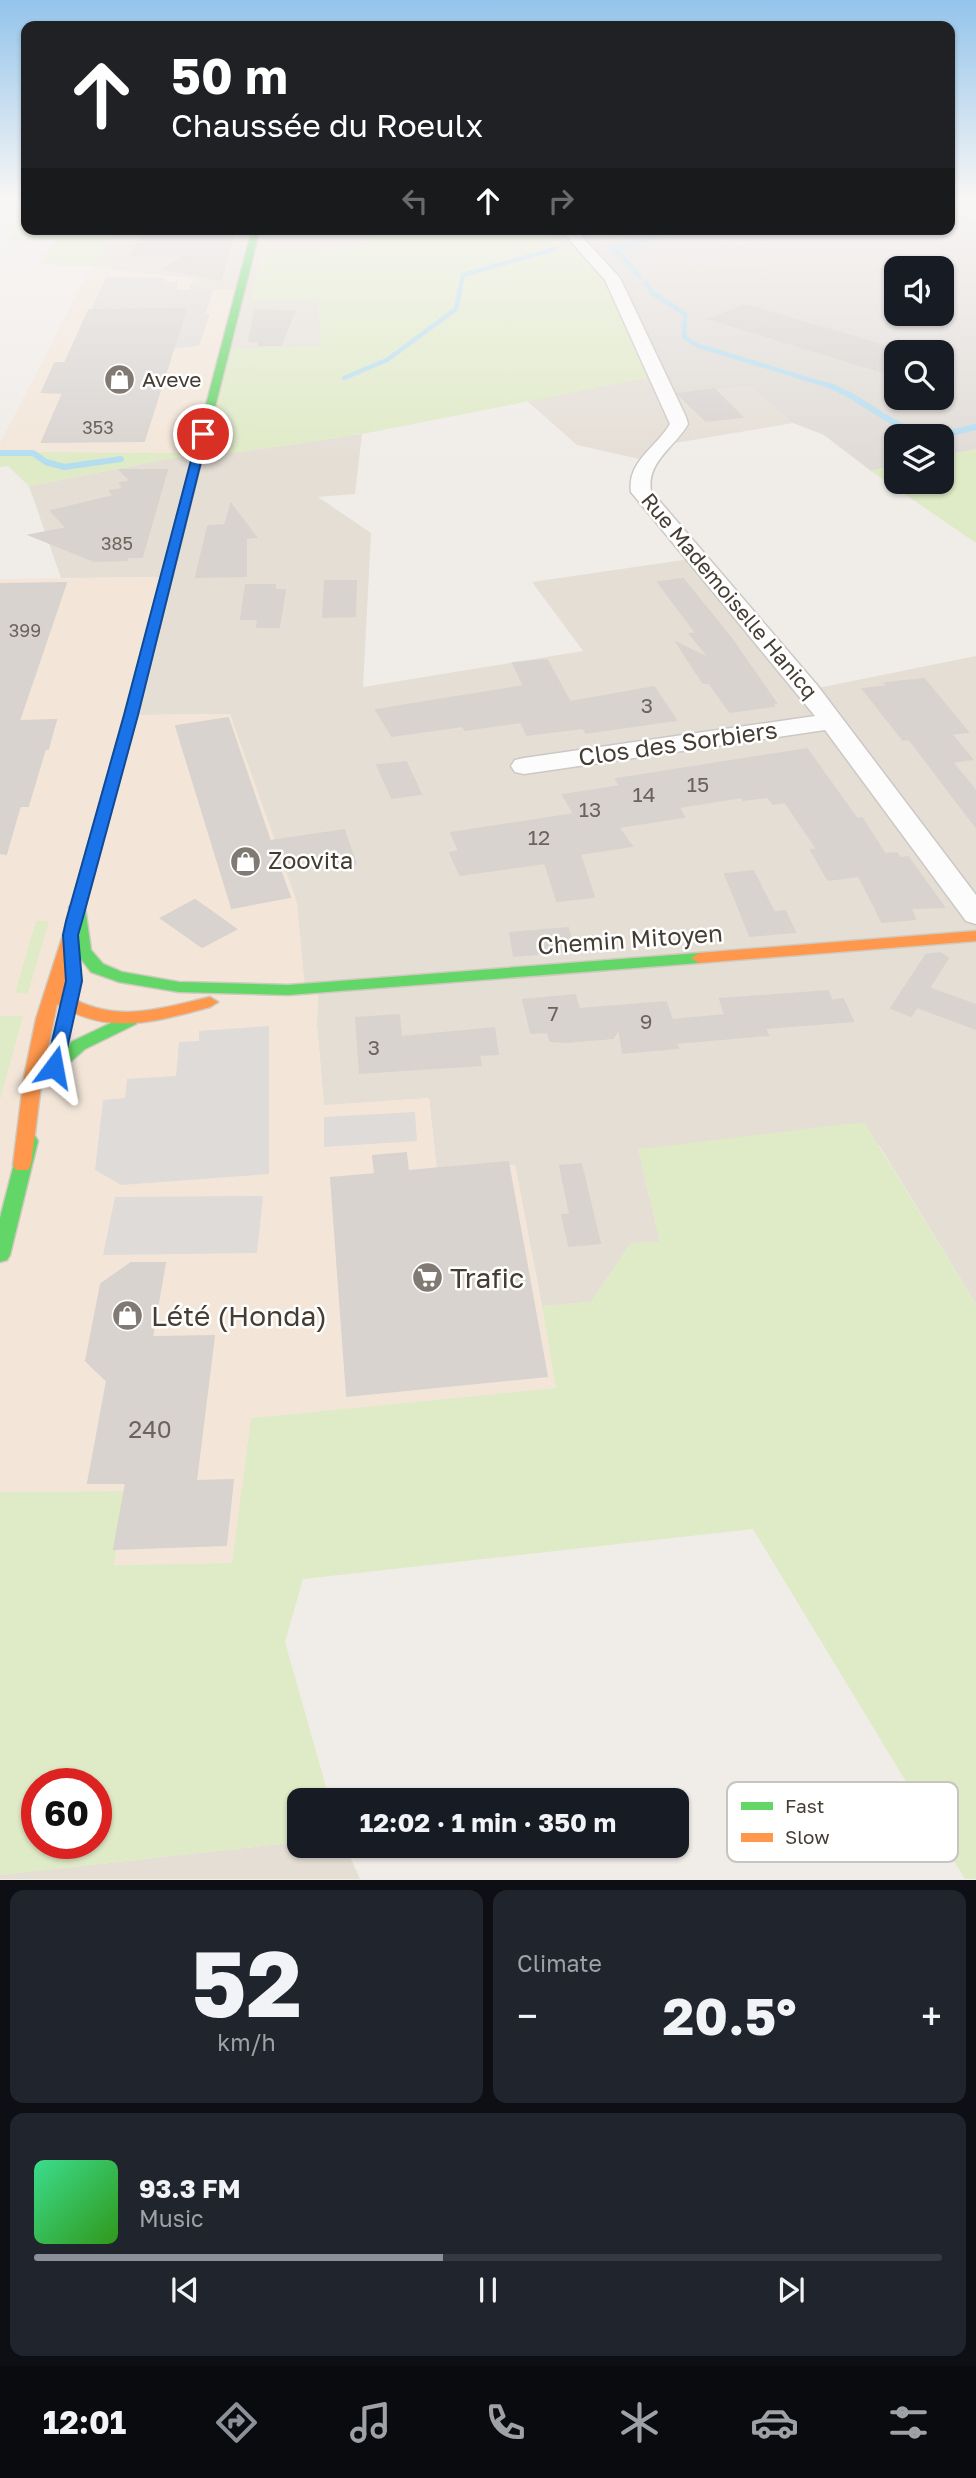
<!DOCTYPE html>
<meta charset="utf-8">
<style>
:root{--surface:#171b24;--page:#20242c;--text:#f1f3f6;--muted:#9ea1a6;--line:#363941;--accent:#8c9099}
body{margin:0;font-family:"Golos Text",sans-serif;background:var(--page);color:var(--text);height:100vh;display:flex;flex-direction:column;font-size:26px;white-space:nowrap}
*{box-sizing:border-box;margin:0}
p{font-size:23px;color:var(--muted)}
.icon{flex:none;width:38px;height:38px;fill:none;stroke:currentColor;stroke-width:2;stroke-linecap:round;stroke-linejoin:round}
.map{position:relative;height:1880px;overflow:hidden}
.side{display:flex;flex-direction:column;gap:10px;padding:10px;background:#0d0f14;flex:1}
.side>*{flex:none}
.guide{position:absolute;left:21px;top:21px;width:934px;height:214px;border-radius:14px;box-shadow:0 2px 5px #0004;background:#202124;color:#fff;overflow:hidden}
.tools{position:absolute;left:884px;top:256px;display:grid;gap:14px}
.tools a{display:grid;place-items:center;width:70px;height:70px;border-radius:14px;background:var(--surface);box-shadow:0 2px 5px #0004;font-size:35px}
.speed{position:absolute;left:21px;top:1768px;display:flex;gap:14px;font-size:35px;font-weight:700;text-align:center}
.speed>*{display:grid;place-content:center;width:91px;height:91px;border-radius:50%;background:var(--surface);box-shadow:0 2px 5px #0004;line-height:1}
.speed .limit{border:10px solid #d22;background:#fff;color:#111}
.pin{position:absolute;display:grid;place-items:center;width:60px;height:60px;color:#fff;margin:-30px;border:4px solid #fff;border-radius:50%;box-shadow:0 2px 7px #0007}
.me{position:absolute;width:77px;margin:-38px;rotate:13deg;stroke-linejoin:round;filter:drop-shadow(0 0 5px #0008)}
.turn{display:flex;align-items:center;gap:24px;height:147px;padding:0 35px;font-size:32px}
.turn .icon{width:91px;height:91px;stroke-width:2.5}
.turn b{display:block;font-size:49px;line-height:60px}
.lanes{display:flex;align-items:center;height:66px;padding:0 35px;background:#0003;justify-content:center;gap:35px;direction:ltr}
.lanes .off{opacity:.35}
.big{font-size:52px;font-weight:700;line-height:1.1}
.side .card{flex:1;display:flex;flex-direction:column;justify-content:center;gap:10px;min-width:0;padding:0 24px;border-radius:14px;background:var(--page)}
.side .dial{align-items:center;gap:0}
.dial b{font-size:91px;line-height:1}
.song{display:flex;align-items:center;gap:21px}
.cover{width:84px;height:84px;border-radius:10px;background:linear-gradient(135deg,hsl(150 70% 55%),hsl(110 70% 35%))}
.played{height:7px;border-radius:4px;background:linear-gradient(90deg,var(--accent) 45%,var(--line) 45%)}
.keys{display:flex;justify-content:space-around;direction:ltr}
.heat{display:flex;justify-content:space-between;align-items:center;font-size:38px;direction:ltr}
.side .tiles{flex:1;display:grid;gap:10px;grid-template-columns:1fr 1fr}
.card:last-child{grid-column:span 2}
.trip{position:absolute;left:287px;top:1788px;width:402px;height:70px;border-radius:14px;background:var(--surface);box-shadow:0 2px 5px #0004;font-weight:700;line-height:70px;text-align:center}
.dock{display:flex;height:112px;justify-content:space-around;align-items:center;background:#090b0e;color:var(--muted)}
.dock .icon{width:49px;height:49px}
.dock .selected{color:var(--accent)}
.dock b{font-size:32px;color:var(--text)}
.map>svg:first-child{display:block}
.residential{fill:#e4ded5}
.commercial{fill:#f3e6d9}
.industrial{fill:#e0dbd6;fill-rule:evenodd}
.green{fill:#dfeac6;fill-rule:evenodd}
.parking{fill:#dfdbd8}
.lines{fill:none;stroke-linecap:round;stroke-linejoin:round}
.stream-far1{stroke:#b5ddf0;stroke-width:4.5}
.stream{stroke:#b5ddf0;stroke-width:6}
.building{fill:#d8d3cf;stroke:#d8d3ce;stroke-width:2}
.street-casing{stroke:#ccc8c4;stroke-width:3}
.fast-casing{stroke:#cfc9be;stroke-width:3}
.slow-casing{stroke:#cfc9be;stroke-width:3}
.street{fill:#fdfcfc;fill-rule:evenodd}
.fast{fill:#63d668;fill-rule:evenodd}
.slow{fill:#ff974d;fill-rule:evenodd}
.route{fill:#1a73e8;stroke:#114b97;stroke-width:2}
.labels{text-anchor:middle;stroke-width:5;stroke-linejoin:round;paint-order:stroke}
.far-number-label{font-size:18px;fill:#6b645c}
.far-poi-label{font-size:21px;fill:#453d34;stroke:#fff;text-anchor:start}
.far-street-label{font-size:21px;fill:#453d34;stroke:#fff}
.number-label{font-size:21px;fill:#6b645c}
.street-label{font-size:24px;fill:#453d34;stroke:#fff}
.poi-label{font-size:24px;fill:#453d34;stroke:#fff;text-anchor:start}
.near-number-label{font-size:24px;fill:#6b645c}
.near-poi-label{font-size:28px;fill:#453d34;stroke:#fff;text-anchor:start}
.key{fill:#fff;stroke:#c7c5c2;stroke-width:2}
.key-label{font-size:19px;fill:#453d34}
</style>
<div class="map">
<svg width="976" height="1880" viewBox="0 0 976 1880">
<rect width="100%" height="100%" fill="#f0ece8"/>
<!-- residential -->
<path class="residential" d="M117,229H367L369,243L339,251L262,254L319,301L321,346L225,349L188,290L193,279L91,267Z
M540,229H667L605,243L563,246Z
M657,376L667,395L750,386L793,423L663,445L649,461L577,445L526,400Z
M362,434L355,494L318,497L371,533L363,687L583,651L532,582L697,558L808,690L976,656V1304L879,1145L638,1149L660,1242L631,1243L591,1302L542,1306L515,1165L437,1172L429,1098L324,1106L317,1025L318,988H305L249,771L230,714L131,715L166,577L61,578L29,486L198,453L240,452Z
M299,1842V1846H345L360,1879H0V1875Z"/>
<!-- commercial -->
<path class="commercial" d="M91,267L193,279L189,290H241L198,453L11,452L0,450V443Z
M166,577L132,715L230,714L297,902L305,988L318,987L317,1025L324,1105L429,1098L437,1172L515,1165L557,1388L252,1418L233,1563L114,1565L126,1491L0,1492V579Z"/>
<!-- industrial -->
<path class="industrial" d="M950,208L976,222V449L942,456V436H896V465L871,471L824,435L793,423L750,386L666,395L608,272L766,258L751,247L733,244L712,229H950ZM896,268H942V313H896ZM896,352H942V397H896Z"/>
<!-- green -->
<path class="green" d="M25,199L26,229H117L91,267L41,264L55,240L9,241Z
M367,229H540L563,246H581L608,272L657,376L362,434L240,452L198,453L29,486L8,466L0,467V450L11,452L198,453L225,349L321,346L319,301H250L262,254L339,251L369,243Z
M976,449V543L871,471L896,465V481H942V456Z
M36,921H49L28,993H15Z
M0,1016H23L0,1100Z
M864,1122L976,1304V1879H965L753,1529L303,1579L285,1642L330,1801H299V1842L0,1875V1492L126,1491L114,1565L232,1563L251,1418L556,1388L542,1306L591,1302L631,1243L660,1242L638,1149ZM37,1783H96V1843H37Z"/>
<!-- parking -->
<path class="parking" d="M667,229H712L733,244L751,247L767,258L608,272L581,246Z
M106,277L166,278L165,281L178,282L177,290H213L206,314H210L199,346L166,349L90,312Z
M269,1026V1174L121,1185L95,1170L103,1100L125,1098L127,1079L176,1076L179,1042L199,1041V1031Z
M415,1112L417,1141L324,1147V1117Z
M263,1196L257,1253L103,1255L115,1197Z"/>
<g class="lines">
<!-- stream-far1 -->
<path class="stream-far1" d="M640,277L621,255L612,249L680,229
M646,283L651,292L685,314L684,337L696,345L833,387
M344,378L387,360L456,309L463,275L555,249"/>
<!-- stream -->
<path class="stream" d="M827,385C862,396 890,429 927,434C941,437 961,430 976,427
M0,453H33L46,462L64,467L121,459"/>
</g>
<!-- building -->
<path class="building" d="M235,229L221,280L163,269L185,256L131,255L145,231Z
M745,305L896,349V376L710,319Z
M186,309L144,441L42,442L63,393L42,392L55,363H65L89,310Z
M255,310L294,312L281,345H259L260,341H249Z
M714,389L742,417L706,421L678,394Z
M120,470H167L142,557H128L127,560L94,561L30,535L67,528L51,511L114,496L110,491L123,489L120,483L131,481Z
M231,504L256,537L246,538V576L196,577L208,526L225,525Z
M683,579L731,638L776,703H773L774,706L730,712L709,683H703L677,643L710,659L690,634L696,633L658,582Z
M325,581H356L355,616L323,617Z
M66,583L19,721L56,720L48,749H45L28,806H20L6,854L0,853V584Z
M246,585H275V590H285L279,627H257L258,619H241Z
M547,660L570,702L654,687L676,720L586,733L583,728L527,735L521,722L465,730L463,726L392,736L376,710L524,686L513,663Z
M924,679L968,732L951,734L972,759L952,762L976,791V827L909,739L903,740L863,689L888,686L885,683Z
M228,718L270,841L344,830L356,864L326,869L322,857L278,864L290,897L232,908L176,726Z
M807,749L857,819L862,818L885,854L897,853L900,858L908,857L944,907L911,908L915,919L882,922L859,876L828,880L811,850L817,849L785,802L773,804L768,797L743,800L742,797L679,807L684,817L618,827L632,846L580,854L594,897L557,901L545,863L460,875L450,853L459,851L451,833L574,814L563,795L620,786L616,779Z
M406,762L421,794L392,798L377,765Z
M753,871L774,912L785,911L795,932L750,936L725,874Z
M195,900L208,909L236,929L202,947L161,918Z
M568,928L575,951L514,956L510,933Z
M940,953L948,958L929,988L976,1005V1029L917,1007L911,1016L891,1008L926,955Z
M828,991L832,1001L843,999L853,1021L765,1028L768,1035L676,1043L678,1048L623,1053L619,1028L613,1038L566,1042L550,1041L548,1032L531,1033L523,1000L575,995L579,1009L666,1002L672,1020L725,1015L720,999Z
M399,1015L401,1037L494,1028L498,1054L479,1055L481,1065L360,1073L356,1018Z
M406,1153L408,1171L508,1162L547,1376L347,1396L331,1178L375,1174L373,1156Z
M581,1164L600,1243L569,1246L562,1215L570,1214L560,1166Z
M131,1263H165L152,1337L214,1336L196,1481L233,1480L226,1545L114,1549L126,1483H88L107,1381L86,1361L101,1284Z"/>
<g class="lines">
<defs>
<path id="street" d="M560,229H575L620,278L686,417L688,424C675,447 646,462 651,491L817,685L976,895V924L966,921L825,730L524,774L515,772L511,766L515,760L524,758L815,716L631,492C627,461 656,448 670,424L605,280Z"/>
<path id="fast" d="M252,229H260L143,692L142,695H132L131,692Z
M77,902L85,907L91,950L103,964L122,972L179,982L288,985L699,953L707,958L699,963L288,995L179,992L119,982L91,972L75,951L69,907Z
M130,1014L138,1020L136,1024L85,1049L60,1071H48L45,1067L48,1063L73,1041Z
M29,1134L35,1136L38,1141L10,1255L7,1260L0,1262V1218L20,1141L23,1136Z"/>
<path id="slow" d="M137,688L143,692L72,957L74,960L68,996C117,1024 158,1009 210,997L218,1002L210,1007C154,1022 110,1036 57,1004L42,1077L31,1165L28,1170H16L13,1165L24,1077L36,1019L63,935L131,692Z
M976,931V941L699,963L691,958L699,953Z"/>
</defs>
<!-- street casing -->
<use href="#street" class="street-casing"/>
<!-- fast casing -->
<use href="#fast" class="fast-casing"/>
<!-- slow casing -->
<use href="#slow" class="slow-casing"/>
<!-- street -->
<use href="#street" class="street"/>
<!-- fast -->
<use href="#fast" class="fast"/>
<!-- slow -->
<use href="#slow" class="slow"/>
</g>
<!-- sky -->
<linearGradient id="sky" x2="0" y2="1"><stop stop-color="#93c4eb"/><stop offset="0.43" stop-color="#f8f6f5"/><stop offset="1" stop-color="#f8f6f5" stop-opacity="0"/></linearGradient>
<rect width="976" height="462" fill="url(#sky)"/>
<!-- route -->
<path class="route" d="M203,431L208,434L138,715L82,921L78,935L82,981L63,1067L54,1073L46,1067L66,981L63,935L66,921L124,715L198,434Z"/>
<!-- icons -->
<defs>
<symbol id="shop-disc" viewBox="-11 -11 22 22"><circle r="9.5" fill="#817a73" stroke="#fff"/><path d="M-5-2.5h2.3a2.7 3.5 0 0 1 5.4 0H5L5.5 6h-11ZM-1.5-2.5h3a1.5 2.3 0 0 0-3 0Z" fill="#fff"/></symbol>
<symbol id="supermarket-disc" viewBox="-11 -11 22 22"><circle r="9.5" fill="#817a73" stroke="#fff"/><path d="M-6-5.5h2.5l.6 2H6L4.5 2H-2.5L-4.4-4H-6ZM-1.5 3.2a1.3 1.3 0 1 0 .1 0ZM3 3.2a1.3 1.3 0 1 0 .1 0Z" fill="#fff"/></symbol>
</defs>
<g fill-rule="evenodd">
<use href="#shop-disc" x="102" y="362" width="35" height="35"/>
<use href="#shop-disc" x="228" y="844" width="35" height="35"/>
<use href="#supermarket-disc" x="410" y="1260" width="35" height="35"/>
<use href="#shop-disc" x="110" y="1298" width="35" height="35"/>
</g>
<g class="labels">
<!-- far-number labels -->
<g class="far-number-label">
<text x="98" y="434">353</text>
<text x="117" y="550">385</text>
<text x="25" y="637">399</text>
</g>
<!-- far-poi labels -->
<g class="far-poi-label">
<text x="142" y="387">Aveve</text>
</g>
<!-- far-street labels -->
<g class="far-street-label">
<text transform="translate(729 596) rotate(50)" y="7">Rue Mademoiselle Hanicq</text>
</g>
<!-- number labels -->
<g class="number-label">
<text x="647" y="713">3</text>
<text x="698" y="792">15</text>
<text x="644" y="802">14</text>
<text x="590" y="817">13</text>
<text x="539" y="845">12</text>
<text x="553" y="1021">7</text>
<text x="646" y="1029">9</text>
<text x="374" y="1055">3</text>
</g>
<!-- street labels -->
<g class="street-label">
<text transform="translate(678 744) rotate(-8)" y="8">Clos des Sorbiers</text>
<text transform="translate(630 940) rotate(-4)" y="8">Chemin Mitoyen</text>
</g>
<!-- poi labels -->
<g class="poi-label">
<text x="268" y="869">Zoovita</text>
</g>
<!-- near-number labels -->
<g class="near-number-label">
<text x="150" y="1438">240</text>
</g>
<!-- near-poi labels -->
<g class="near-poi-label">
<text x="450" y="1288">Trafic</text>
<text x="151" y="1326">Lété (Honda)</text>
</g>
</g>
<!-- legend -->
<rect x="727" y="1782" width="231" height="80" rx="10" class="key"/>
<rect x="741" y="1802" width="32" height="8" fill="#63d668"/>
<rect x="741" y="1833" width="32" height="9" fill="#ff974d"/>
<g class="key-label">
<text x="785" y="1813">Fast</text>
<text x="785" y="1844">Slow</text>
</g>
</svg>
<div class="tools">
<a><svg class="icon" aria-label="sound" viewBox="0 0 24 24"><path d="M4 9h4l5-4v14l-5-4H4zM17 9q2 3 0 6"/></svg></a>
<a><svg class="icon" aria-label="search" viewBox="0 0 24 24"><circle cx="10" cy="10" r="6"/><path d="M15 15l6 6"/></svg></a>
<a><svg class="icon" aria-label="layers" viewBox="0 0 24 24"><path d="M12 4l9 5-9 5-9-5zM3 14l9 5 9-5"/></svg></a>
</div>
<div class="speed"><div class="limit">60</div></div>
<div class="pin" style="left:203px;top:434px;background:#d93025"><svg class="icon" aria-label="arrive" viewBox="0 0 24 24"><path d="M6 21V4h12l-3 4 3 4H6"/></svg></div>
<svg class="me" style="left:54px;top:1067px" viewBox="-20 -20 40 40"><path d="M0-17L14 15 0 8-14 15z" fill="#1a73e8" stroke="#fff" stroke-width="4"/></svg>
<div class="trip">12:02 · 1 min · 350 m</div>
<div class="guide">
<div class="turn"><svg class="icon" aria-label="ahead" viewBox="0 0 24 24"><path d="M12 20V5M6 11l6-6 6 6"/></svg><div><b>50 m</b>Chaussée du Roeulx</div></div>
<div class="lanes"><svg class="icon off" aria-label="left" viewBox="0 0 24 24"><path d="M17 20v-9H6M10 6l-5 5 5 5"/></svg><svg class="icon" aria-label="ahead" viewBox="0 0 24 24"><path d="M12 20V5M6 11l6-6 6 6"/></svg><svg class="icon off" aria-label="right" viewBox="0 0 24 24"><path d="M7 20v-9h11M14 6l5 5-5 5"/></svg></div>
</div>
</div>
<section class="side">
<div class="tiles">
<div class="card dial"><b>52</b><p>km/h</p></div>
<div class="card"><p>Climate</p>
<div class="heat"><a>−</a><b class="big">20.5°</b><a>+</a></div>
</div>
<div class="card">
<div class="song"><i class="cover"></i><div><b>93.3 FM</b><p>Music</p></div></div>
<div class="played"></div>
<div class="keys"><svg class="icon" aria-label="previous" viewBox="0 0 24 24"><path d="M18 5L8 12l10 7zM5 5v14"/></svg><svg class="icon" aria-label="pause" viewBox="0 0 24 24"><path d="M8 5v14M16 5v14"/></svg><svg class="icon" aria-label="next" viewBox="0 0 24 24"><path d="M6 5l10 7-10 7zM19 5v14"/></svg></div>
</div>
</div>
</section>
<nav class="dock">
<b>12:01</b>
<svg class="icon selected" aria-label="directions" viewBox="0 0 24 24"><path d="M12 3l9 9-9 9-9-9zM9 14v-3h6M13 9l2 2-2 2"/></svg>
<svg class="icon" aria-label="music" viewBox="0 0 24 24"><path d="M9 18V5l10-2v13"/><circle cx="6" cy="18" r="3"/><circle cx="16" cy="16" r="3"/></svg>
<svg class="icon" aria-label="phone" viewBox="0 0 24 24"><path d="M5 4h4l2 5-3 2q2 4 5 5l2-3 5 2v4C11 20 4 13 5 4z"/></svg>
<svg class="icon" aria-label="climate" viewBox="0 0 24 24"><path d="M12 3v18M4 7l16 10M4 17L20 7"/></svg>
<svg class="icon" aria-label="car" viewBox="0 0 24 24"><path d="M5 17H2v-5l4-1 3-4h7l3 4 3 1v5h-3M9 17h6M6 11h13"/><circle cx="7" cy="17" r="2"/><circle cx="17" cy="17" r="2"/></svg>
<svg class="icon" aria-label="filters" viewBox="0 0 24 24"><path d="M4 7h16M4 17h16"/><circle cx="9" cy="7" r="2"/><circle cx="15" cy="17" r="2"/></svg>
</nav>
